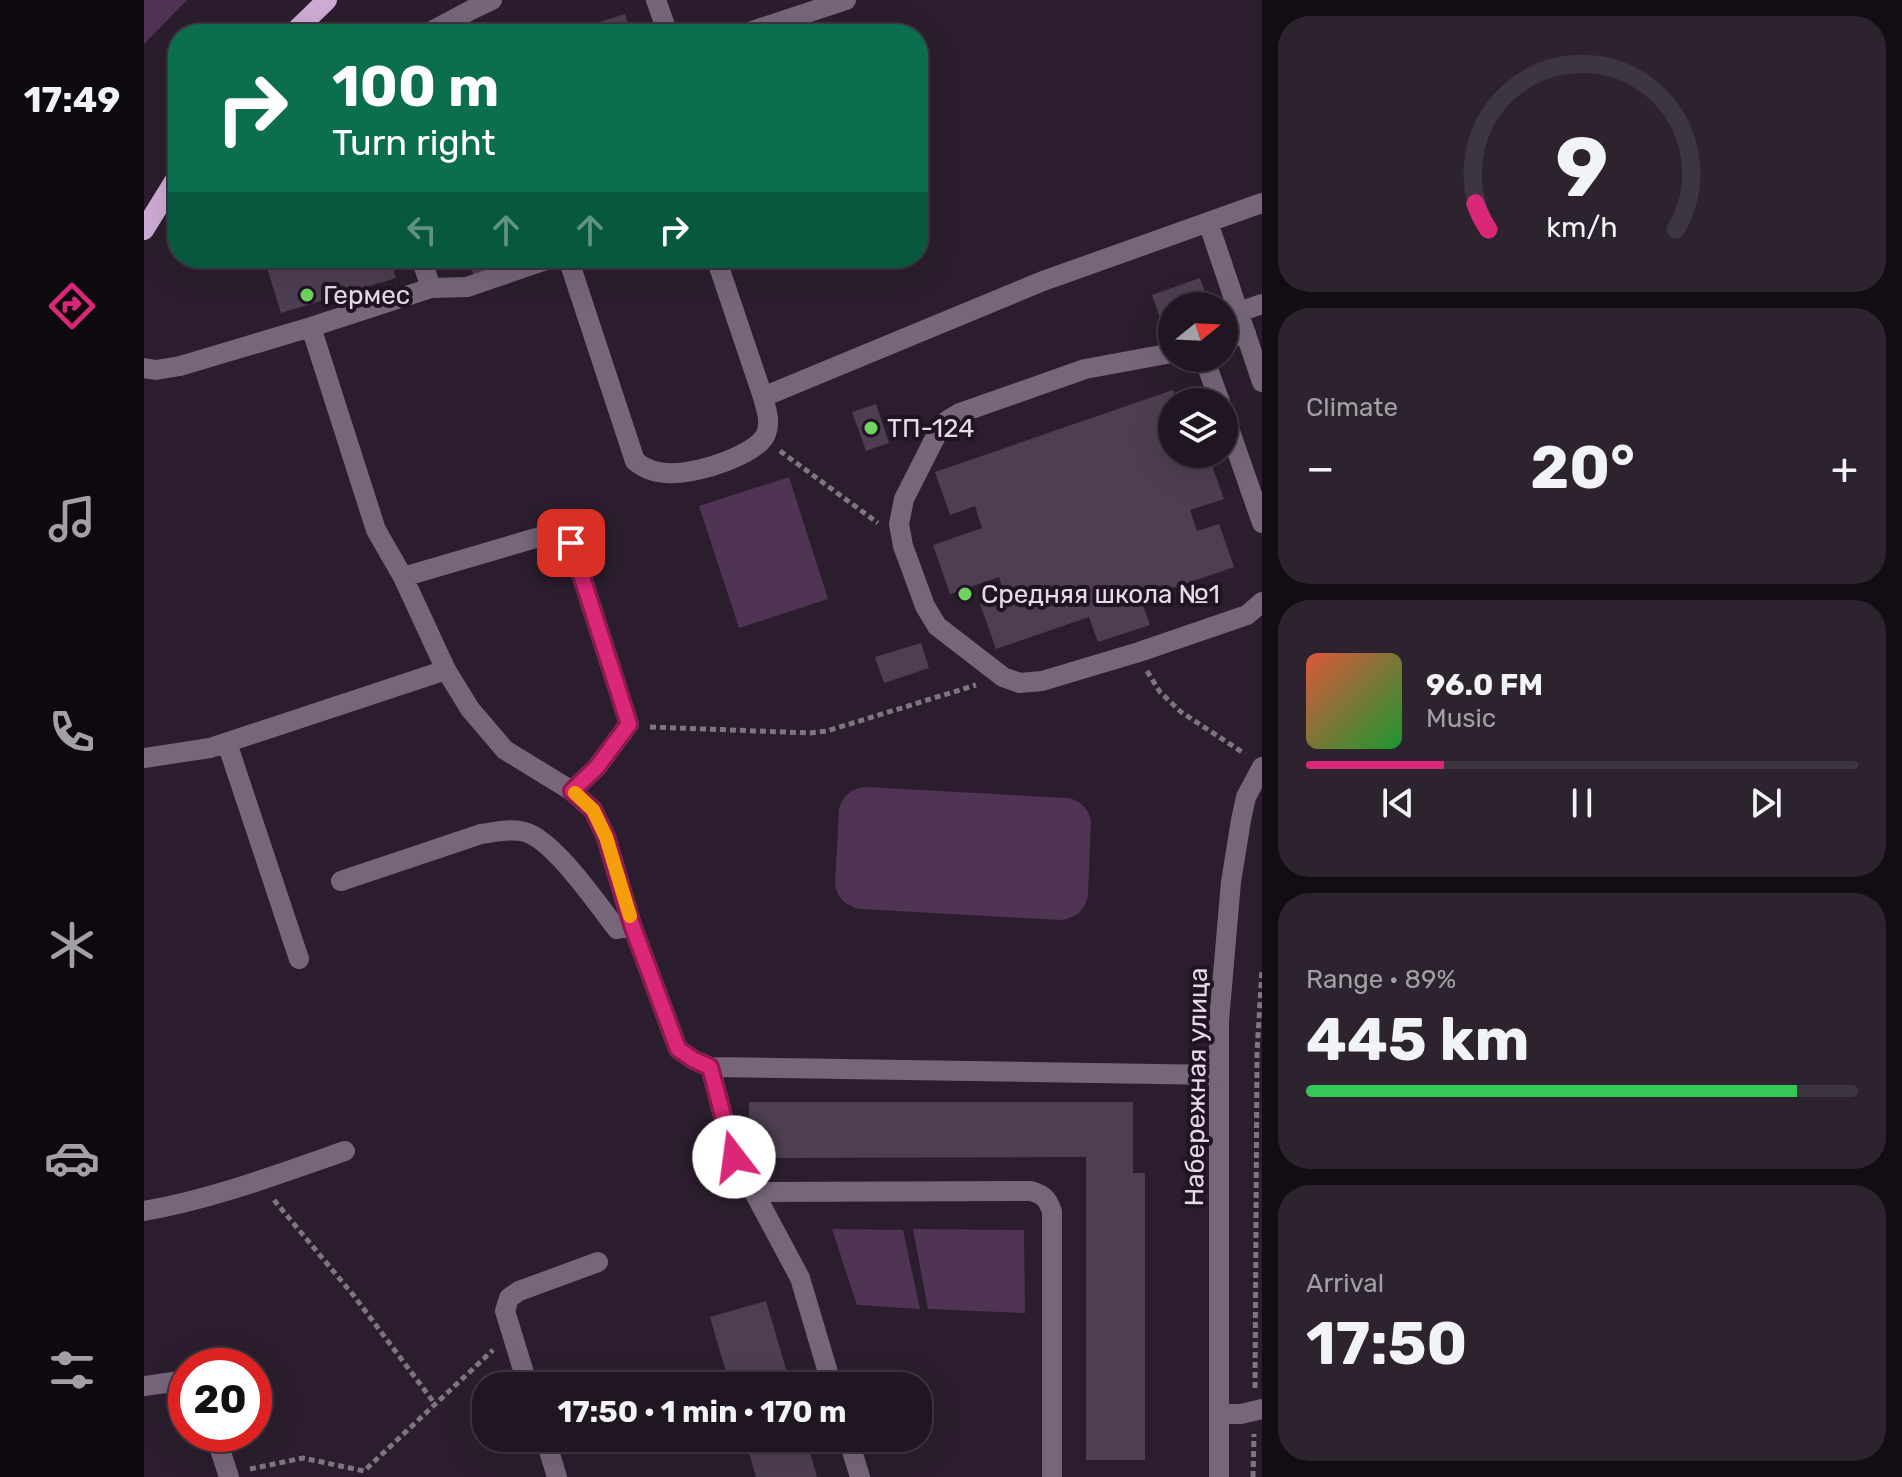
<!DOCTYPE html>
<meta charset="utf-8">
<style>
:root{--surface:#201622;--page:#2d232f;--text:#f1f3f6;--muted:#a29fa5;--line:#3d3540;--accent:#db2777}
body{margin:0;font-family:Rubik,sans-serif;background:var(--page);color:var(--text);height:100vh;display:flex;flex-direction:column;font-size:30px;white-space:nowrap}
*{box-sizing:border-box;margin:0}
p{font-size:26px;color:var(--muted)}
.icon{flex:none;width:44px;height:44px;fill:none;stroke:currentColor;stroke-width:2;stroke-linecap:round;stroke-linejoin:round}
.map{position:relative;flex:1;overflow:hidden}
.panel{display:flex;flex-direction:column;gap:16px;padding:16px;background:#120c13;width:640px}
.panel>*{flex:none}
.banner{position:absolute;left:24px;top:24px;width:760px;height:244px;border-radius:32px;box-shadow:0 8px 32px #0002,0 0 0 2px var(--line);background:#0b6e4f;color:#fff;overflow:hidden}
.needle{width:52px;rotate:72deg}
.tools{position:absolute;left:1014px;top:292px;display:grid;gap:16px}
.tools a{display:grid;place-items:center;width:80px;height:80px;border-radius:50%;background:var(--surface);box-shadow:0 8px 32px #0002,0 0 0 2px var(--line);font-size:40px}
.speed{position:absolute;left:24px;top:1348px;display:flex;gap:16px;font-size:40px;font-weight:700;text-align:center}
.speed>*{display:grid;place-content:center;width:104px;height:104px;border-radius:50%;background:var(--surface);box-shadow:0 8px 32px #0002,0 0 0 2px var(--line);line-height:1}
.speed .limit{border:12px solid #d22;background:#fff;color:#111}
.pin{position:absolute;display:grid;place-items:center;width:68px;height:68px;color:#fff;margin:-34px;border-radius:16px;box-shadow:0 4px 12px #0006}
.me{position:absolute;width:88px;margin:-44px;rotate:345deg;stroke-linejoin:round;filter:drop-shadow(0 0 6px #0008)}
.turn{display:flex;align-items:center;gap:28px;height:168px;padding:0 32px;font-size:36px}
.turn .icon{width:104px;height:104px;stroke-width:2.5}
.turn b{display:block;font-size:56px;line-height:68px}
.lanes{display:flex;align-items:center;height:76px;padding:0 32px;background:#0003;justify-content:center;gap:40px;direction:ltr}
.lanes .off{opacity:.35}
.big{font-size:60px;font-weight:700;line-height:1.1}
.panel .card{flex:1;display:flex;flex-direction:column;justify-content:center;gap:12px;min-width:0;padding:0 28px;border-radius:32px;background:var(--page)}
.panel .dial{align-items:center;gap:0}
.dial svg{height:208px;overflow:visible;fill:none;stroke:var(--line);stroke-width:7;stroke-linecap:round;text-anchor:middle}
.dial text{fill:var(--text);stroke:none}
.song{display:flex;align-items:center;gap:24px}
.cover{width:96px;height:96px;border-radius:12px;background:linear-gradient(135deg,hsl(10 70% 55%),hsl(130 70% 35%))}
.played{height:8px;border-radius:4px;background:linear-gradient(90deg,var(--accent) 25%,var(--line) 25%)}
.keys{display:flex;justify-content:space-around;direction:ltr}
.heat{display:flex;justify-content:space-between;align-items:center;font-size:44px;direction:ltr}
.charge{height:12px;border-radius:6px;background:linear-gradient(90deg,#34c759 89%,var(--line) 0)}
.trip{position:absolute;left:328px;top:1372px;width:460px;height:80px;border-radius:32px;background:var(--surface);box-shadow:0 8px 32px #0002,0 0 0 2px var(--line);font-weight:700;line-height:80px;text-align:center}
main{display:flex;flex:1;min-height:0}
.tabs{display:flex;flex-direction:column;width:144px;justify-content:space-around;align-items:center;background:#0d090e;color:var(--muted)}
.tabs .icon{width:56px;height:56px}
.tabs .on{color:var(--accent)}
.tabs b{font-size:36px;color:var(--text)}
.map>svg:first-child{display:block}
.green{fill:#4f3454}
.building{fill:#4e3e51}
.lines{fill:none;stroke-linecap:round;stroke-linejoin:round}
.path{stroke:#807482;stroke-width:5;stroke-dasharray:6 4;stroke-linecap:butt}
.minor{stroke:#77667a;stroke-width:20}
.major{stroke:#ceabd4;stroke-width:20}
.route-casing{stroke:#8e194d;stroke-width:20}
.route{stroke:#db2777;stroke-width:14}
.slow{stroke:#f59e0b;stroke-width:14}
.poi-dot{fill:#6fd35f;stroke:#211323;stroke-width:3}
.labels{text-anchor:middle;stroke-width:8;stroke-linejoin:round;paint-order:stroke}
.poi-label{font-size:26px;fill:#e5dbe7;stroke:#211323;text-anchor:start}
.street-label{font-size:26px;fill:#e5dbe7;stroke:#211323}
</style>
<main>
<nav class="tabs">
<b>17:49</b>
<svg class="icon on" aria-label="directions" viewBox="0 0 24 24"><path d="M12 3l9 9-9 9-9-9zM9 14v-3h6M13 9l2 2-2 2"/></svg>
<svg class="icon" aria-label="music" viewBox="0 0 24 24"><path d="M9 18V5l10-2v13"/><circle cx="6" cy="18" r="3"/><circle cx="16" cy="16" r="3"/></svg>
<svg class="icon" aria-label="phone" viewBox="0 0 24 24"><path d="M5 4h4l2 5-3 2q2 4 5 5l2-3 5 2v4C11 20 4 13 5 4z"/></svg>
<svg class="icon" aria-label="climate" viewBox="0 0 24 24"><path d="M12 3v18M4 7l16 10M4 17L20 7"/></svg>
<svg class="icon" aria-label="car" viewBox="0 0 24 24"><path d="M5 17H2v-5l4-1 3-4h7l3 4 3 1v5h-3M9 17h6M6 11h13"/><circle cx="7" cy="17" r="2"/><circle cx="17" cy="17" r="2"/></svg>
<svg class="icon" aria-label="filters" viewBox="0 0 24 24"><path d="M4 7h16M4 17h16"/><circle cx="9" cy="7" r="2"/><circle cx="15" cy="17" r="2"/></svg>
</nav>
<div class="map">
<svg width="1118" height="1477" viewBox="0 0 1118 1477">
<rect width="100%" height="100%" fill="#2b1d2d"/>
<!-- green -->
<path class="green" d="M0,0H43L0,44Z
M645,477L684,599L595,628L555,506Z
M722,787L924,798C937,801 944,808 947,821L944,895C942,910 932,918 917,920L716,909C702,906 693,898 691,884L695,809C699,795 708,788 722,787Z
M688,1229L759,1230L776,1309L713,1305Z
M769,1229L880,1230L881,1313L784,1309Z"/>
<!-- building -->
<path class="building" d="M481,14L487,34H422V33Z
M120,258H246L252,278L137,313Z
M324,258H385L330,277Z
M1056,278L1066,306H1028V336L1023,338L1008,295Z
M1029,390L1034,402H1028V439L1021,441L1029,462L1050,454H1064L1080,499L1046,510L1053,531L1075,524L1090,567L997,599L1006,625L954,642L945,617L852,649L836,604L861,595L855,577L806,594L789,545L838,528L831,506L806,515L791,472Z
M732,404L745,443L722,451L708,412Z
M777,643L785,668L740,683L731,657Z
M605,1102H989V1173H1001V1460H942V1157L605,1158Z
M622,1301L647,1386H586L566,1317Z
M601,1438H662L673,1477H612Z"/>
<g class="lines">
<!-- path -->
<path class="path" d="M636,451L734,523
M1003,671L1016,692L1037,712L1101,754
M506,727L666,733L683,731L832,685
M130,1200L210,1296L291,1404
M1111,1388L1113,1052L1118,969
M106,1469L159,1458L220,1471L349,1350
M1109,1477L1110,1434"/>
<!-- minor -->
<path class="minor" d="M512,0L524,34
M282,34L327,10L348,0
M599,34L702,0
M1064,222L1118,382
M277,258L287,288
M424,258L491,461C503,471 517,474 532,473C554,473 613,455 622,434C627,421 622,409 619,397
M572,258L619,397L899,281L1118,203
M1095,312L1118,304
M167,327L232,530L259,577L302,670L326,709L361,750L428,791L449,810L462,837L488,925L534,1049L550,1060L566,1067L590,1157L599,1178L610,1192L887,1191C900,1195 904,1199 908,1212V1477
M1080,340L1102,333
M1028,353L941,369L816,413L804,420L794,432L760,499L755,524L759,546L781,606L793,626L859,677L876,683L898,681L995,652L1103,615L1118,602
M1060,358L1076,402
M0,368L12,370L36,366L167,327L287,288L323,287L408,258
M1080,414L1118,523
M259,577L409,533L419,534L427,543L485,724L453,767L428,791
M83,743L155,959
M0,758L66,748L302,670
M197,881L337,834C351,832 367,828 381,832C410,840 454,905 473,929L488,925
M566,1067L1075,1075
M610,1192L656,1278L688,1386
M0,1211C69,1199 135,1174 201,1151
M0,1386L36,1381L42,1383
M384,1386L361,1311L365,1298L375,1291L454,1262
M1076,1414H1097L1118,1409
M71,1434L85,1477
M401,1438L413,1477
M704,1438L716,1477
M1075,1477V1021L1087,882L1097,820L1102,797L1118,767"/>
<!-- major -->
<path class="major" d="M148,34L183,0
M0,230L34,175"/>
</g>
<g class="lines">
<defs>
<path id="route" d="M427,543L485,724L453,767L428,791L449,810L462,837L488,925L534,1049L550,1060L566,1067L590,1157"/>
</defs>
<!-- route casing -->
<use href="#route" class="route-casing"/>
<!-- route -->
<use href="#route" class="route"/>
<!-- slow -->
<path class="slow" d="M431,793L449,810L462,837L486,916"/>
</g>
<!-- markers -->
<g class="poi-dot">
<circle cx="163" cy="295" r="8"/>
<circle cx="727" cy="428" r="8"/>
<circle cx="821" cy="594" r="8"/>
</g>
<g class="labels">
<!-- poi labels -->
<g class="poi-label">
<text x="179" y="304">Гермес</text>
<text x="743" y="437">ТП-124</text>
<text x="837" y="603">Средняя школа №1</text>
</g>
<!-- street labels -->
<g class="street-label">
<text transform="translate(1052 1087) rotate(-89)" y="9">Набережная улица</text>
</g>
</g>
</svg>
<div class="tools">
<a><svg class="needle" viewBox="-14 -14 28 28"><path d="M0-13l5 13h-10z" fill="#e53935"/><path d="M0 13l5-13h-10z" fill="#a29fa5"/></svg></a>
<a><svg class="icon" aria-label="layers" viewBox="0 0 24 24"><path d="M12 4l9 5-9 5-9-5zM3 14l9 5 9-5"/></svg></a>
</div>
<div class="speed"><div class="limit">20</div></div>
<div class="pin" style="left:427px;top:543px;background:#d93025"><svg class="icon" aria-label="arrive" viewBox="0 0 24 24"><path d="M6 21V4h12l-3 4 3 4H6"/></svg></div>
<svg class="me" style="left:590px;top:1157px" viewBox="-20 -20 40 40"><circle r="19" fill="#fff"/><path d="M0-13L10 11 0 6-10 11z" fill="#db2777"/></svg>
<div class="trip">17:50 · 1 min · 170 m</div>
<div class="banner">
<div class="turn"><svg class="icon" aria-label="right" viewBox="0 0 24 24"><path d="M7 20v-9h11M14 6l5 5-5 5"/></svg><div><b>100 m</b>Turn right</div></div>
<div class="lanes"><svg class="icon off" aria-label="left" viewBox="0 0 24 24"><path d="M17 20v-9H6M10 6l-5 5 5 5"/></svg><svg class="icon off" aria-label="ahead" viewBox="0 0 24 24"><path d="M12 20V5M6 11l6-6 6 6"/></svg><svg class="icon off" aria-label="ahead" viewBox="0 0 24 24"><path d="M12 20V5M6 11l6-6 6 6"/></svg><svg class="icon" aria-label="right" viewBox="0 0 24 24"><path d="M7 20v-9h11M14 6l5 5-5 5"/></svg></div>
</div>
</div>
<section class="panel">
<div class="card dial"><svg viewBox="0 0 100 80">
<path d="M14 69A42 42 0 1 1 86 69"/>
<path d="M14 69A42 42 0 0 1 9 59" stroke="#db2777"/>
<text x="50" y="56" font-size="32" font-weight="700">9</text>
<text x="50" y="72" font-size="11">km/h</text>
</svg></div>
<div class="card"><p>Climate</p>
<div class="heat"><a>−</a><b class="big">20°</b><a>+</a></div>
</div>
<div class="card">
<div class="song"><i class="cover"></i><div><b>96.0 FM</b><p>Music</p></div></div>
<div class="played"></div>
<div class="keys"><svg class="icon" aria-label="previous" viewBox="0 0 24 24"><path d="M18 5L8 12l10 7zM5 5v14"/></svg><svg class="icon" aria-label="pause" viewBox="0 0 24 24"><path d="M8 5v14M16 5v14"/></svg><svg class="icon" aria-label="next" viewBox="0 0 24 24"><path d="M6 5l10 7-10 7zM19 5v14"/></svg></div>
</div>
<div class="card"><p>Range · 89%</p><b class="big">445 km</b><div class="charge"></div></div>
<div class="card"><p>Arrival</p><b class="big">17:50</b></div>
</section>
</main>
